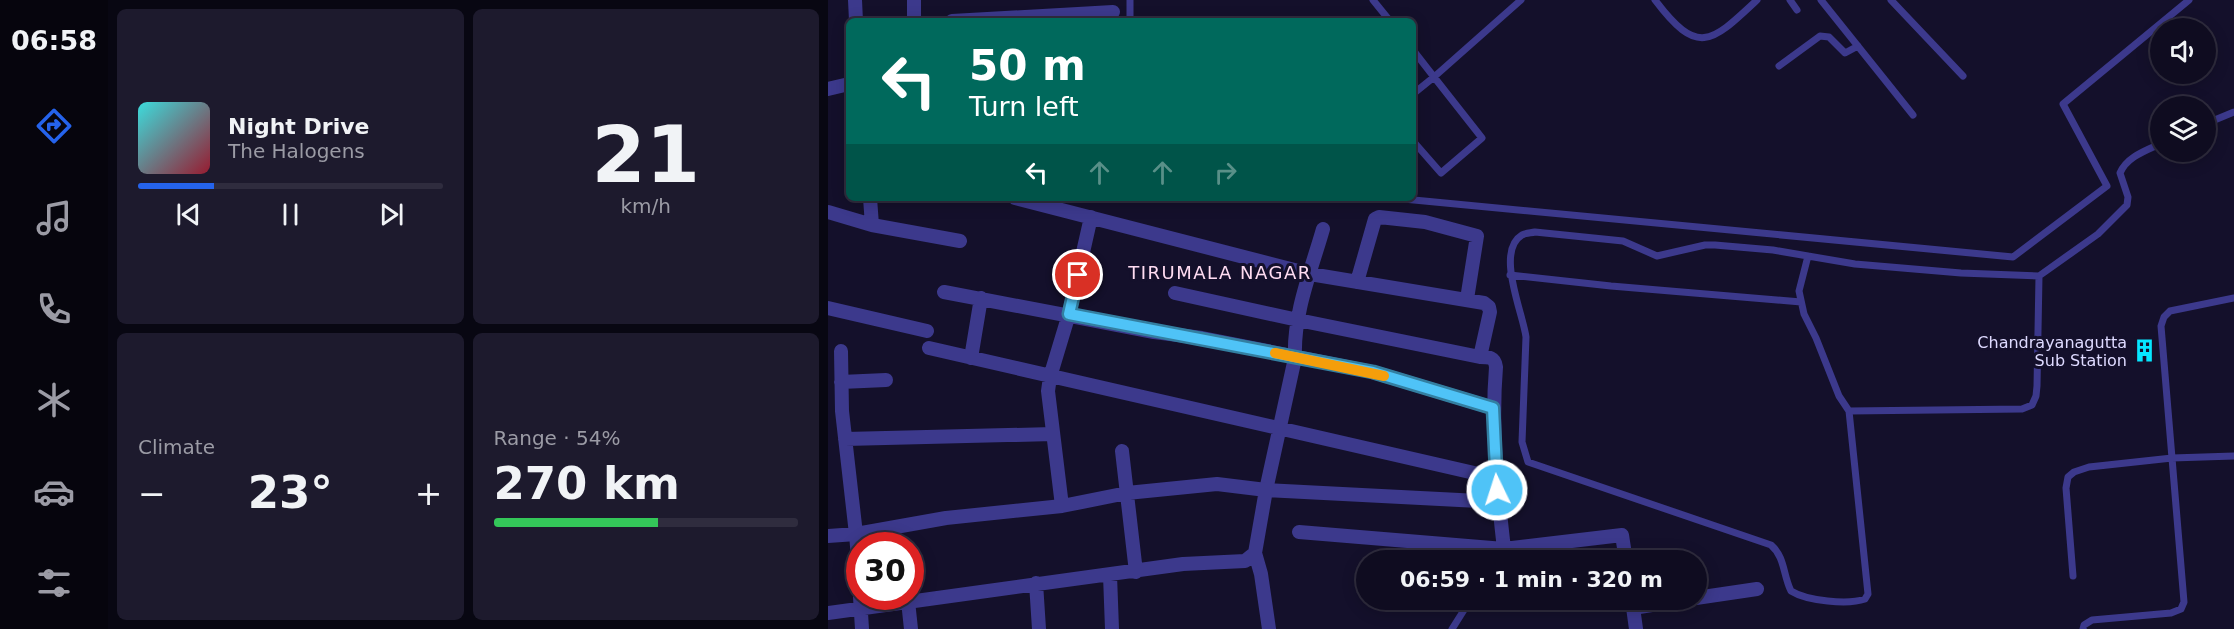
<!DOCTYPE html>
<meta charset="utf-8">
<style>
:root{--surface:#0f0c20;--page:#1d1a2d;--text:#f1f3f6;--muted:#9b9ba5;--line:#2f2c3e;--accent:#2563eb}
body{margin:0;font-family:"DejaVu Sans",sans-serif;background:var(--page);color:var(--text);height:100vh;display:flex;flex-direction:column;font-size:22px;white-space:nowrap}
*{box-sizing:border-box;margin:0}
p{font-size:20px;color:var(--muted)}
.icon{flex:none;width:33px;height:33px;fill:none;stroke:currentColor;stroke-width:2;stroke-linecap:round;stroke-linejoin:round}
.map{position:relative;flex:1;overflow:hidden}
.drawer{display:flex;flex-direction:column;gap:9px;padding:9px;background:#080712;width:720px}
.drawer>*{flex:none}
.guide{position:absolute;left:18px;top:18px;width:570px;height:183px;border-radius:9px;box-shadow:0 3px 15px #0003,0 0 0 2px var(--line);background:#00695c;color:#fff;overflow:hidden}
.controls{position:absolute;left:1322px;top:18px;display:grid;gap:12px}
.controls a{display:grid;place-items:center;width:66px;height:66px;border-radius:50%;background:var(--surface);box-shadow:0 3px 15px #0003,0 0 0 2px var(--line);font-size:30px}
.speed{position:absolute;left:18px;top:532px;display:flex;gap:12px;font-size:30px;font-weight:700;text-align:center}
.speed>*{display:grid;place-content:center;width:78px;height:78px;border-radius:50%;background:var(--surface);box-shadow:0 3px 15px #0003,0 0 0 2px var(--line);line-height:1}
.speed .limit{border:9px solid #d22;background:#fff;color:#111}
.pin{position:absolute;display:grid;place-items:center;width:51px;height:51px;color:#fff;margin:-26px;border:3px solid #fff;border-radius:50%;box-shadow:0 2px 6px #0007}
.me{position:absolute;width:66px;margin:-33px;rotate:356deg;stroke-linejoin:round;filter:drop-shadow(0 0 4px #0008)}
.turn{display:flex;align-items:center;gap:21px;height:126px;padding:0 24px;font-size:27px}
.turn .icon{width:78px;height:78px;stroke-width:2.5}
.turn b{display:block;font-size:42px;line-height:51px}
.lanes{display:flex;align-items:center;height:57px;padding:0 24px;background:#0003;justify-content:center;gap:30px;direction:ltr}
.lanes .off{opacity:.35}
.big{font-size:45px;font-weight:600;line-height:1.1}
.drawer .tile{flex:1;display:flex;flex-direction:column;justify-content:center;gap:9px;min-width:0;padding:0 21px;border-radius:9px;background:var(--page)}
.drawer .dial{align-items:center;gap:0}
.dial b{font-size:78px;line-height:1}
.song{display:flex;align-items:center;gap:18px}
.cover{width:72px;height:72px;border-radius:9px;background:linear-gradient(135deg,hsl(180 70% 55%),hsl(350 70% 35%))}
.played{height:6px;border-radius:3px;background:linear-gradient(90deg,var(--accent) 25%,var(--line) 25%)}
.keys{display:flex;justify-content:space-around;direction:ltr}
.heat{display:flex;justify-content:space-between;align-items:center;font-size:33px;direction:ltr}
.charge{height:9px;border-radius:4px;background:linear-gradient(90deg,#34c759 54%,var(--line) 0)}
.drawer .tiles{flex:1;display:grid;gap:9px;grid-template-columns:repeat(2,1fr)}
.trip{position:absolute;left:528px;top:550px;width:351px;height:60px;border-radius:30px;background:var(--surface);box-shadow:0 3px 15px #0003,0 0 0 2px var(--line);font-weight:600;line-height:60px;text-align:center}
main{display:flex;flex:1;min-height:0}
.tab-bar{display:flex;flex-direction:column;width:108px;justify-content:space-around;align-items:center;background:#06050d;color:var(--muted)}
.tab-bar .icon{width:42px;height:42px}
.tab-bar .current{color:var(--accent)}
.tab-bar b{font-size:27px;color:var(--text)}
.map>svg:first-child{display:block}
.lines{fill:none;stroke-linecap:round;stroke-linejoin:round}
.lane{stroke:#3c398c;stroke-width:7}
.street{stroke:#3c398c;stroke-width:14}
.route-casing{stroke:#337fa1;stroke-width:15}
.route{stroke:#4fc3f7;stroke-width:10}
.slow{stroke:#f59e0b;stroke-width:10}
.labels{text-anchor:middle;stroke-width:6;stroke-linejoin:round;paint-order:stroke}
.poi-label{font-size:16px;fill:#dedaff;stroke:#14102b;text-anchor:end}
.neighbourhood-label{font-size:18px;letter-spacing:1.5px;fill:#ffdcf2;stroke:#14102b}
</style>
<main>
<nav class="tab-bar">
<b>06:58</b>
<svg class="icon current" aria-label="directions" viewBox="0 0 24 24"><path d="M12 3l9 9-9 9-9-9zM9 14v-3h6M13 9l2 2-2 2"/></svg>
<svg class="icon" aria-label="music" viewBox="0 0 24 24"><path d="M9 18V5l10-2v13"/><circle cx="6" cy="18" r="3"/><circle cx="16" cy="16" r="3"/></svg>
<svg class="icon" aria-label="phone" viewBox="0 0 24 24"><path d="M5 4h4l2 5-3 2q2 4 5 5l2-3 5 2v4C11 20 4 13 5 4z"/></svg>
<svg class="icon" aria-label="climate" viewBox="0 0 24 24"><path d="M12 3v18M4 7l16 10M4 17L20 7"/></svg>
<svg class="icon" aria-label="car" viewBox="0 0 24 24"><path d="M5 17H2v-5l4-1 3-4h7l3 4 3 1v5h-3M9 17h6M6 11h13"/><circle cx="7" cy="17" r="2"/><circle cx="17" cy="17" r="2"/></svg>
<svg class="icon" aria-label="filters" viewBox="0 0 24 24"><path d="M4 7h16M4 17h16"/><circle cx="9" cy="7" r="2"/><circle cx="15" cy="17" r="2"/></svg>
</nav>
<section class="drawer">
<div class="tiles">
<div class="tile">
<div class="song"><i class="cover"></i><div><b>Night Drive</b><p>The Halogens</p></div></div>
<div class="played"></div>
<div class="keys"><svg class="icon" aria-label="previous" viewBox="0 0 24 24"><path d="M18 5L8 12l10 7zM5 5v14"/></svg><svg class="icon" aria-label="pause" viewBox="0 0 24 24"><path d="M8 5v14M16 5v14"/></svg><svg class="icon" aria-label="next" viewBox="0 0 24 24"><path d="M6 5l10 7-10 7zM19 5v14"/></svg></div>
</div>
<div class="tile dial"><b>21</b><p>km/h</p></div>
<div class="tile"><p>Climate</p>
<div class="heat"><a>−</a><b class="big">23°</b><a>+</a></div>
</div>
<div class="tile"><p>Range · 54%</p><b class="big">270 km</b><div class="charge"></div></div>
</div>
</section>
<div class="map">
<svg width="1406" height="629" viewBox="0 0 1406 629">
<rect width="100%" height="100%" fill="#14102b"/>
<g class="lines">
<!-- lane -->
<path class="lane" d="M302,0V21
M545,0L562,21
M827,0C870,57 883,43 929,0
M962,0L969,10
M993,0L1085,115
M1063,0L1135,76
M585,50L606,77L693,0
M951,66L992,36L1001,37L1017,53L1030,46
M585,94L606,77L654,138L613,173L585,141
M1377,124L1406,112
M565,198L1185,257L1279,186L1235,104L1361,0
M980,256L971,291L976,314L988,338L1011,396L1021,411L1040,594L1037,599C1020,605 979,601 963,591C955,575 957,557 943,545L700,462L694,442L698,337C695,313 667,251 694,235C697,233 703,233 707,232L795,241L829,256L877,245H887L945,250L1027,264L1133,273L1211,276L1270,234L1299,205L1300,197L1292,173C1299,157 1317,151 1332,144
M682,275L783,286L973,302
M1021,411L1194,409L1204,405L1208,396L1209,386L1211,276
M1245,576L1238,488L1240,477L1246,472L1261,467L1344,458L1406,456
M624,629L641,602
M1255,629L1256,625L1264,620L1343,613L1353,609L1356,602L1333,326L1336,317L1342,311L1406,298"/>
<!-- street -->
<path class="street" d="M27,0L28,21
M86,0V21
M124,21L285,12
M0,89L21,84
M42,198L44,225
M187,198L482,274L656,303L661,307L662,312L652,357C661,357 667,357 668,367C663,428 669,488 676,549
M0,212L44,225L132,241
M529,282L547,219L551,217L597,222L649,236L639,299
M116,292L326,332L374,338L545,372L665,408
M347,293L470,320L652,357
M0,308L99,331
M101,348L668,478
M13,351L14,411L28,534L32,584
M143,358L153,298
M13,382L58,380
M17,439L225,434
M294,451L308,572
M234,506L220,391L222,377L241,314L263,217
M471,532L676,549L794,535L798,561
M0,536L28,534L118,518L234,506L299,493L389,484L438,490L670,502
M427,553L433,574L441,629
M282,575L284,629
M208,583L211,629
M32,597L34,629
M868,598L929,589
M804,600L808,629
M80,601L83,629
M805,608L855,600
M0,613L355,564L417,561L427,553L438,490L467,358C465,314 483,271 495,229"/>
</g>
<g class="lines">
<defs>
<path id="route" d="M250,275L241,314L545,372L665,408L669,490"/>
</defs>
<!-- route casing -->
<use href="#route" class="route-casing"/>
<!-- route -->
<use href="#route" class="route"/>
<!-- slow -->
<path class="slow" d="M447,353L556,376"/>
</g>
<!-- icons -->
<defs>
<symbol id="building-bare" viewBox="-9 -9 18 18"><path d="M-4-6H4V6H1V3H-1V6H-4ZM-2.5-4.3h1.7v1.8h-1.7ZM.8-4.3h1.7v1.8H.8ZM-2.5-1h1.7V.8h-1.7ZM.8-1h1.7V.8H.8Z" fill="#06e6ff" stroke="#14102b" stroke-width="2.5" paint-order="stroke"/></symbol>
</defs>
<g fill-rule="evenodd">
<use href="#building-bare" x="1300" y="334" width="33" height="33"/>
</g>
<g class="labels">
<!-- poi labels -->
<g class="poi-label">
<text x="1299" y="348">Chandrayanagutta<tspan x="1299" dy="18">Sub Station</tspan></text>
</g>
<!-- neighbourhood labels -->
<g class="neighbourhood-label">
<text x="392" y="279">TIRUMALA NAGAR</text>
</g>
</g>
</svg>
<div class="controls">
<a><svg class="icon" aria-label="sound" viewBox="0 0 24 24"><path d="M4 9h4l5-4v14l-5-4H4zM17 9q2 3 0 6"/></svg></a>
<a><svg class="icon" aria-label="layers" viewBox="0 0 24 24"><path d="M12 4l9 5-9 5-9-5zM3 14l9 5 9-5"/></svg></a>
</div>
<div class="speed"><div class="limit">30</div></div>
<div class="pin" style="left:250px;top:275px;background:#d93025"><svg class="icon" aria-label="arrive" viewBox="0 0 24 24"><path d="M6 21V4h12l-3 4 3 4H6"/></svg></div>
<svg class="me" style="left:669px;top:490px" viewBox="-20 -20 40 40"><circle r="17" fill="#4fc3f7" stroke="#fff" stroke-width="3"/><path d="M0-11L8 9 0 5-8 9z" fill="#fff"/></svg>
<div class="trip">06:59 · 1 min · 320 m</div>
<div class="guide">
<div class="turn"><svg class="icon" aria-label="left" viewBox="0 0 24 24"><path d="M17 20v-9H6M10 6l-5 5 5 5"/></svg><div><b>50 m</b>Turn left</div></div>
<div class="lanes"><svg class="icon" aria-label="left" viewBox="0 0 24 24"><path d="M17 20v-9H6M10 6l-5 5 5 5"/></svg><svg class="icon off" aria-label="ahead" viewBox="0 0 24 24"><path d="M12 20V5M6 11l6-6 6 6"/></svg><svg class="icon off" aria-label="ahead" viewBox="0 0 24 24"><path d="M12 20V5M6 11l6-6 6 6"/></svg><svg class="icon off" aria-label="right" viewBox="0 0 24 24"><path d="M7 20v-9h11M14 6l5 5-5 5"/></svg></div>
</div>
</div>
</main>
